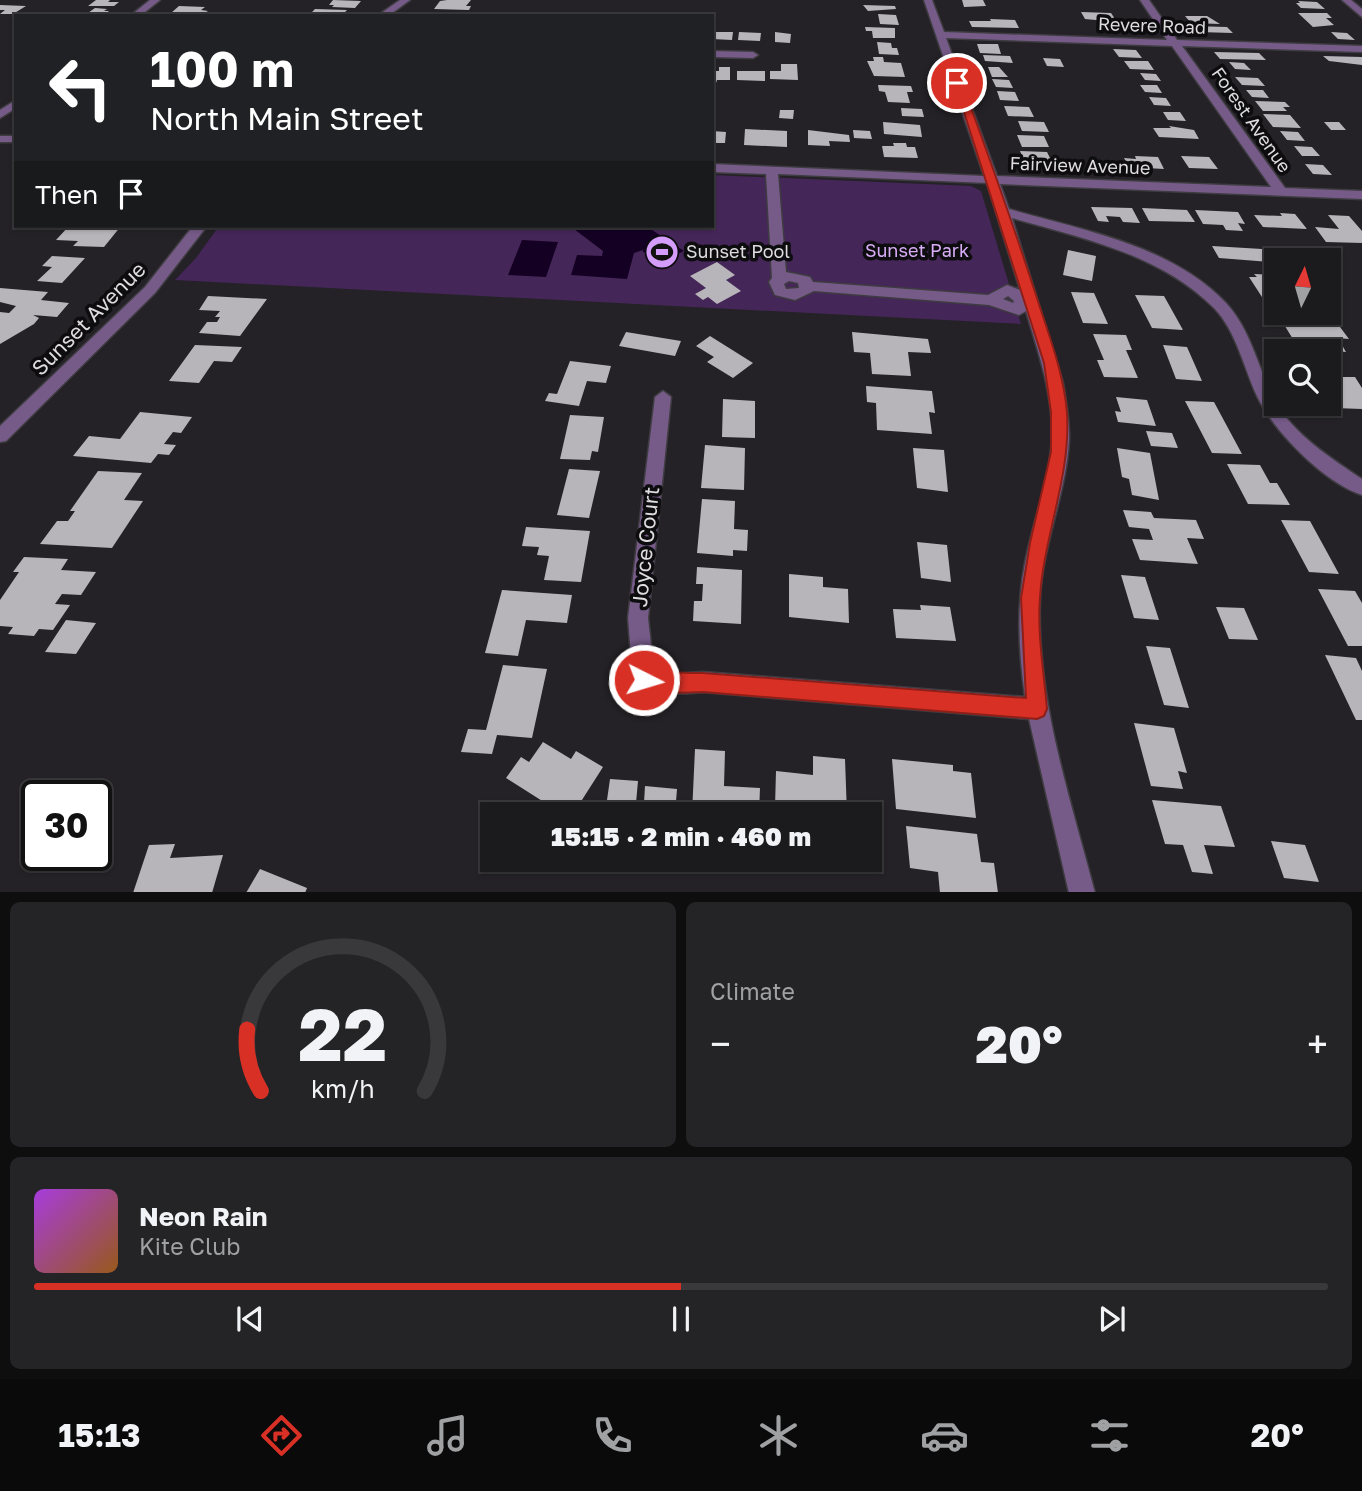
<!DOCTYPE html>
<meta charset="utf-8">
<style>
:root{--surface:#1b1a1c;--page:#242325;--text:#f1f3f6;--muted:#a0a1a3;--line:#39383b;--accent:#d93025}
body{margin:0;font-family:"Golos Text",sans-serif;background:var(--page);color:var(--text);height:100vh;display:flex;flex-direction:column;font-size:26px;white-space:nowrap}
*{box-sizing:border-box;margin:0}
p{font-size:23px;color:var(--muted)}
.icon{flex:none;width:38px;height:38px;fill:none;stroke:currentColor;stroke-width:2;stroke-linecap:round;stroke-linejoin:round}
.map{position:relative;height:892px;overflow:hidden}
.sheet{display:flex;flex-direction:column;gap:10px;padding:10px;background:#0f0e0f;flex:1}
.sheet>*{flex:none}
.banner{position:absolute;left:14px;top:14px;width:700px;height:214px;border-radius:0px;box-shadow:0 2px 5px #0004,0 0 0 2px var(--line);background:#202124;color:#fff;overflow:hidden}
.needle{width:46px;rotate:5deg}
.tools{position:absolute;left:1264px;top:248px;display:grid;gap:14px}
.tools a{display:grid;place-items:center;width:77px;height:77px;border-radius:0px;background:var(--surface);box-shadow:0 2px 5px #0004,0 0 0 2px var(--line);font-size:35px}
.speed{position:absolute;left:21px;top:780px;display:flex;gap:14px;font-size:35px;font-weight:700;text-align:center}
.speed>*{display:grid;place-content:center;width:91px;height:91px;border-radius:50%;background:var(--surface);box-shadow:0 2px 5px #0004,0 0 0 2px var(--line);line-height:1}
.speed .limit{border:4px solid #111;border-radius:10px;background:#fff;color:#111}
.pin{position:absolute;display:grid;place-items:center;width:60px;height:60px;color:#fff;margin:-30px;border:4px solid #fff;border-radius:50%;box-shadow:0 2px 7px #0007}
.me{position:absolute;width:77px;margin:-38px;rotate:95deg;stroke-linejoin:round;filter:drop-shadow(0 0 5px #0008)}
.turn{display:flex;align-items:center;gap:24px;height:147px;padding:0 21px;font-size:32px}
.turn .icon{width:91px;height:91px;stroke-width:2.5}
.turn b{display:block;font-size:49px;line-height:60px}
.then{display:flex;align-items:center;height:66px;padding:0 21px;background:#0003;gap:14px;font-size:26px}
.big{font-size:52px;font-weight:800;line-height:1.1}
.sheet .widget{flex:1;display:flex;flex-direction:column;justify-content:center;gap:10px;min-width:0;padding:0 24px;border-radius:10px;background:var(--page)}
.sheet .dial{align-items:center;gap:0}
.dial svg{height:182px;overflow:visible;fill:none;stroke:var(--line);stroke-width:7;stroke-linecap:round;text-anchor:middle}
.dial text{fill:var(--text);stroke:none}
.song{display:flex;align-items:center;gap:21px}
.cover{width:84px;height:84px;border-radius:10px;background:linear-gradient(135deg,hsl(280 70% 55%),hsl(30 70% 35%))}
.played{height:7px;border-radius:4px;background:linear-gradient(90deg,var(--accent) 50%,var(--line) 50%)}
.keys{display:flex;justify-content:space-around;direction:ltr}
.heat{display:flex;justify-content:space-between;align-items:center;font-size:38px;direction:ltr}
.sheet .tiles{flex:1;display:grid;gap:10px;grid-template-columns:1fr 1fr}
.widget:last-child{grid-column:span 2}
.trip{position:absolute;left:480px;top:802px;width:402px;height:70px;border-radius:0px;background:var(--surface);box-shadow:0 2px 5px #0004,0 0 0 2px var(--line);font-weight:800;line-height:70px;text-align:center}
.menu{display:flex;height:112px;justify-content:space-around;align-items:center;background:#0b0a0b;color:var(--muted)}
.menu .icon{width:49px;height:49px}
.menu .on{color:var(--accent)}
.menu b{font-size:32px;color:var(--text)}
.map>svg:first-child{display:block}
.green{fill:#452658}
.water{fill:#140023}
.building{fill:#b8b5ba}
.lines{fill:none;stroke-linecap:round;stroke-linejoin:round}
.minor-casing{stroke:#3e3c40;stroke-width:3}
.minor{fill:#765b89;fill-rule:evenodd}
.route{fill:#d93025;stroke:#8d1f18;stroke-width:2}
.labels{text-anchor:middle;stroke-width:7;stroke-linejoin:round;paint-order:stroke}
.far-street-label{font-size:18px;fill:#dedcdf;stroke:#0d0c0e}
.far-park-label{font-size:18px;fill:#d8acf7;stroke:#0d0c0e}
.far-poi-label{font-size:18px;fill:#dedcdf;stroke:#0d0c0e;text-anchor:start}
.street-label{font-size:21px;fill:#dedcdf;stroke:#0d0c0e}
</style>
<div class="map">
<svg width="1362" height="893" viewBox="0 0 1362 893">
<rect width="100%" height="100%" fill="#242226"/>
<!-- green -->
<path class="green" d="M712,175L971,186L981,191L1021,324L175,280L196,258L219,226H712Z"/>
<!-- water -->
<path class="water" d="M570,226H646L684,251L660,262L647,253L643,252V250L634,253L627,279L571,275L577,255L602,256L603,251Z
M522,240L558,242L546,277L508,275Z"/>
<!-- building -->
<path class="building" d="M96,0H110L108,2H119L114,6H88Z
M333,0L361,1L355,8L332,7L334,5H329Z
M447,0H471L466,6H471L469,10L434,9L440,1Z
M962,0H983L986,6L964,7Z
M1298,1L1317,2L1325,9L1301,8L1296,3H1300Z
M0,5L26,6L13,14H0L5,10H0Z
M863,5L895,6L896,9L868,11Z
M179,6L205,7L201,10L208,11L203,14L171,13Z
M95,8L107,9L104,11H109L103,16L85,15Z
M315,9L347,10L344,13H333L330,16H308Z
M1081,12L1111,13L1117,22L1085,19Z
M1298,13H1327L1332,18H1326L1334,25L1313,27Z
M878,14L896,15L899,25L880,24Z
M1185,16H1207L1220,24L1191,23Z
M990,19L1015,20L1019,28L972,27L969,21H991Z
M1103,23L1119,24L1125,32L1103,31L1100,27H1106Z
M1193,26L1227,27L1233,33L1198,32Z
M865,27L895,28V38H873L872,31H866Z
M712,32H733L732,40L712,39Z
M739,32L761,33L760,41L738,40Z
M775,32L791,34L790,43L775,42Z
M1331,32L1347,33L1355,40L1338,39Z
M877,42L891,43L892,48H897L899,55L879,54Z
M977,44H998L1001,54L980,53Z
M1113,49L1136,50L1142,58L1119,57Z
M1214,52L1259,53L1266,60L1220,59Z
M983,55L1010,56L1013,63L985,61Z
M1323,56L1362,57V65L1329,61Z
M873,57H883L884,62L901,63L905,77L874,76L867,61H874Z
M1043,58L1060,59L1064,67L1047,66Z
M1124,61H1148L1154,70L1130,69Z
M1229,62L1244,63L1251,70L1235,69Z
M781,64H797L798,80L770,79V71H781Z
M719,67H730V80H717L716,83H712V71H719Z
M988,67H999L1008,77H992Z
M737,71H765V81L737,80Z
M1140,73L1156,74L1161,81L1145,80Z
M1235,77L1258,78L1265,86L1242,85Z
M992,79L1009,80L1013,88L996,87Z
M878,85L911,86L913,92H907L910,103L888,102L885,92L879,91Z
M1140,85H1157L1162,93L1145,92Z
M1246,90H1263L1269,98L1252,97Z
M997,91L1015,92L1019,101L1000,100Z
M1149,97L1166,98L1171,106L1154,105Z
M1255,101L1285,102L1290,107H1283L1287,111H1263Z
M1004,106L1029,107L1034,117L1008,116Z
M901,108L922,109L924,117L902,116Z
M780,110H794L793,119L779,118Z
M1163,112H1180L1186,121L1168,120Z
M1263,114L1290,115L1301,128L1273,127Z
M1018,121L1044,122L1049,132L1022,131Z
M883,122L920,125L922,137L884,134Z
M1324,122H1339L1346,130H1331Z
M1169,126L1194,130L1199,139L1159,137L1153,128H1171Z
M745,129L787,131V147L744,145Z
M808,130L849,135L850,142L829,141L830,146L808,145Z
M853,130L870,131L872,139L854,138Z
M712,131L726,132L725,143H712Z
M1280,131L1298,132L1305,141L1287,140Z
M1017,135L1044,136L1049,147H1022Z
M893,143H906L907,147H915L918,158L884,157L882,146H894Z
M1294,146L1312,147L1320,156H1302Z
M1020,151L1047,152L1053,164L1025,163Z
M1135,156L1158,157L1164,169L1129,167L1124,158L1136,159Z
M1181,156L1209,157L1218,169L1189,168Z
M1305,164L1323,165L1332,175L1313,174Z
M1091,207L1132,208L1140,223L1123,222L1120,217L1106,216L1109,222L1098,221Z
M1142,208L1187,210L1195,222L1149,221Z
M1195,210L1238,212L1245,224L1238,223L1243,231L1226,230L1223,225L1203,224Z
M1280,213L1295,214L1307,229L1263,227L1254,215L1282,216Z
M1328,215L1349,216L1362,231V243L1326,242L1315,227L1339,229Z
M69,226H121L104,247L73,246L78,241L56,240Z
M1212,246L1262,249L1270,262L1219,258Z
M1068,250L1096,256L1092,281L1063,275Z
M52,256L85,258L62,283L37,281L52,267L42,266Z
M717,262L735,275L726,280L741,291L717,304L708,297L703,300L695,294L706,288L690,276Z
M1254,274L1276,275V311H1271L1249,277H1257Z
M0,288L48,292L41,300L69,303L57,317L33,315L39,318L34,324L0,344V312L9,313L16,306L0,302Z
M1071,292L1094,293L1108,324L1083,323Z
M1135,295L1164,296L1183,330L1152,328Z
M208,296L267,299L240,336L199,333L207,322H217L220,317H215L220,311L199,310Z
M1283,323L1340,327L1349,339L1338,338L1346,352L1337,351L1343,361L1328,360V352H1301Z
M626,332L681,341L675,356L619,346Z
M852,332L928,339L931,353L908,352L911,376L872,374L870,353L854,352Z
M1093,334L1126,335L1132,350H1126L1138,378L1104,377L1097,360H1104Z
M710,336L753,363L733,378L707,362L714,357L696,346Z
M195,345L242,347L232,362L214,361L199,383L169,381Z
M1163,345L1187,347L1202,381L1176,379Z
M570,361L611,366L606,383L587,381L579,406L545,401L549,393L557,394Z
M1328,369L1338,370L1343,377H1355L1362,388V409L1334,408L1328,399Z
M866,386L932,391L935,413L929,412L932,434L877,430L876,403L867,402Z
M1116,397L1147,400L1156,426L1118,422L1115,411L1121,412Z
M723,399L755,401V438L722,437Z
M1185,401L1214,402L1242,454L1212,453Z
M140,412L192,417L181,433L173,432L164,444L176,445L169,455L158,454L151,463L73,456L89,436L120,439Z
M570,415L604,417L598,452L592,451L590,460L560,459Z
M1146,431L1172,433L1178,448L1151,446Z
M705,445L745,448L744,490L701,488Z
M913,448L944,450L948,492L917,488Z
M1117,448L1150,453L1159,500L1132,495L1129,479L1122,477Z
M1227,464L1260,465L1270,483H1277L1290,505L1248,504Z
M569,469L600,471L589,518L557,515Z
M98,471L142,473L124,500L143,501L112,548L40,544L57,521H68L75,511H70Z
M702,499L735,501L734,529L748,530L747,551L733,550V556L697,553Z
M1123,510L1151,512L1154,518L1196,520L1204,539L1187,538L1198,564L1140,560L1132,539L1153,540L1149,529L1129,527Z
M1281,520L1310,521L1339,574L1309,572Z
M526,527L590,531L581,582L544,580L549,556L537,555L539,547L522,546Z
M917,542L947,545L951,582L921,578Z
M24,557L68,559L61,570L96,572L81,595L62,594L55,604L70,605L53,630L39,629L34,636L8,634L13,627L0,626V600L19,572H13Z
M697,567L742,570L741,624L693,621L694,601H702L703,584H696Z
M789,574L823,577V587L848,589L849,623L789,617Z
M1121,575L1145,577L1159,620L1134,618Z
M1318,589L1355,591L1362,603V646H1348Z
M502,590L572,595L567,623L526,620L518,656L485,653Z
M920,605L950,607L956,641L896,638L893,609L921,610Z
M1216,607L1244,608L1258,640L1229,639Z
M66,620L96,623L76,654L45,652Z
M1146,646L1170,648L1189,708L1164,705Z
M1325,655L1356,658L1362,671V720H1356Z
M503,665L547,669L532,738L497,735L492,754L461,752L468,729L486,730Z
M1134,723L1174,728L1187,773L1178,771L1183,789L1151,786Z
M543,742L571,759L576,751L603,767L573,814H540L547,804L506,778L521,757L529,762Z
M695,749L725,751L724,786L760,788L759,814H692Z
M813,756L845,759L847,814L775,807L776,771L813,775Z
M892,759L953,765V771L971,773L976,818L896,809Z
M610,779L638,781L636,803H644L645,786L677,789L675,814H605Z
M1152,800L1221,806L1235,847L1204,845L1213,874L1192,872L1183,845L1165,844Z
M906,826L977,834L981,862L994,863L998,893H940L938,872L910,868Z
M1271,841L1305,845L1319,882L1284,878Z
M175,844L170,858L223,855L212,893H133L149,845Z
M260,869L307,888L305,893H246Z"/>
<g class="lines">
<defs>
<path id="minor" d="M150,0H160L140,16H130Z
M400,0H410L388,16H377Z
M924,0H932L944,32L1167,40L1140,0H1149L1177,40L1362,46V52L1182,46L1285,188L1362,191V199L1000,184L1009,209C1082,230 1171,245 1226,303C1252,331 1258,370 1276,402C1292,433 1332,459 1362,479V495C1324,483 1272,430 1256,394C1243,365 1236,331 1214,308C1160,254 1082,238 1012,218L1063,383C1066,402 1070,422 1069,441C1066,495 1042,545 1040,599C1036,699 1070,797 1095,893H1069L1029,719L703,692C681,694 658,696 636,687L633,680L628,618L655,397L663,391L671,397L648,618L654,671L674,674L703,672L1025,697C1019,653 1016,608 1025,563C1033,521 1050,480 1052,437C1053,393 1038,352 1026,311L1019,315L989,305L814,291L795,300L775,295L769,282L772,278L766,174L712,172V164L984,176ZM946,38L1172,46L1271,187L997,176ZM778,174L987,183L1020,290L1007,285L988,295L813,282L810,277L786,272ZM789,281L798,283L799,288L786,289L784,284ZM1008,296L1014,301L1013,303L1003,299Z
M1342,0H1351L1362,9V17Z
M712,51L753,52L758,55L753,58L712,57Z
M16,100V108L0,118V110Z
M0,136H16V142H0Z
M193,226H207L155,293L6,441L0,442V426L145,287Z"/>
</defs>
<!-- minor casing -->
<use href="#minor" class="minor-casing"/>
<!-- minor -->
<use href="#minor" class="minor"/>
</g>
<!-- route -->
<path class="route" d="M954,81L962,83C988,154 1013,224 1036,295C1048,333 1064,373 1067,413C1071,476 1044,535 1040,597C1037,634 1044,672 1047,709L1044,716L1037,719L703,692L674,693L637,687L634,680L637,674C649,669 686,674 703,673L1026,698L1021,598L1030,543L1051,452V412L1044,363Z"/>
<!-- icons -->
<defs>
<symbol id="stadium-disc" viewBox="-11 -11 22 22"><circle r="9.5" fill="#d49cfb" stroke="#0d0c0e"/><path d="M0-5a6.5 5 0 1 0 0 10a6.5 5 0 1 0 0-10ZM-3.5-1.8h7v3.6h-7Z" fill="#111"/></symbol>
</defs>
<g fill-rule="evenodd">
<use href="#stadium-disc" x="643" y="233" width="38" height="38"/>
</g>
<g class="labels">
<!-- far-street labels -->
<g class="far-street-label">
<text transform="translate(1152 26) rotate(2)" y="6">Revere Road</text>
<text transform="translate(1251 120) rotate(55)" y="6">Forest Avenue</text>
<text transform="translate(1080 166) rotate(2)" y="6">Fairview Avenue</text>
</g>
<!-- far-park labels -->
<g class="far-park-label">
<text x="917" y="257">Sunset Park</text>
</g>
<!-- far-poi labels -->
<g class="far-poi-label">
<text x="686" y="258">Sunset Pool</text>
</g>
<!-- street labels -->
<g class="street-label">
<text transform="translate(89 319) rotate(-45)" y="7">Sunset Avenue</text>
<text transform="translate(646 547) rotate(-84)" y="7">Joyce Court</text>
</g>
</g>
</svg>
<div class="tools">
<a><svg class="needle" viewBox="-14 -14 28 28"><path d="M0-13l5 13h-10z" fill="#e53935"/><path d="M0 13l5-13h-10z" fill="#a0a1a3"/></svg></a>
<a><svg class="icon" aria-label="search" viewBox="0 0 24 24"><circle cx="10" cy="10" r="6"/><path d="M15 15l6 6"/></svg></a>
</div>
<div class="speed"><div class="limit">30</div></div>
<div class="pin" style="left:957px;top:83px;background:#d93025"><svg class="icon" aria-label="arrive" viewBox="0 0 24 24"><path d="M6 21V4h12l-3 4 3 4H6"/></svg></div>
<svg class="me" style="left:644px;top:680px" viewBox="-20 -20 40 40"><circle r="17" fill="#d93025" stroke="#fff" stroke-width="3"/><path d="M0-11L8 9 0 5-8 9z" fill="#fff"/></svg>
<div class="trip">15:15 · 2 min · 460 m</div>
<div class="banner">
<div class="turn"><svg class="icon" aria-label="left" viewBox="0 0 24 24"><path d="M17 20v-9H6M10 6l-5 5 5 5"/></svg><div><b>100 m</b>North Main Street</div></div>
<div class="then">Then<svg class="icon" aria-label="arrive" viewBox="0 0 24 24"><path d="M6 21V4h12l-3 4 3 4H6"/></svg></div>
</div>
</div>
<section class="sheet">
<div class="tiles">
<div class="widget dial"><svg viewBox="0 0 100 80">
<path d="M14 69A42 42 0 1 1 86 69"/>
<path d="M14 69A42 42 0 0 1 8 42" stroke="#d93025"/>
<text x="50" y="56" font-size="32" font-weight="700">22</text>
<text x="50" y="72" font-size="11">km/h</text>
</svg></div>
<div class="widget"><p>Climate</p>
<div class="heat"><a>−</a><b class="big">20°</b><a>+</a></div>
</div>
<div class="widget">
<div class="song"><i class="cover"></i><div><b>Neon Rain</b><p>Kite Club</p></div></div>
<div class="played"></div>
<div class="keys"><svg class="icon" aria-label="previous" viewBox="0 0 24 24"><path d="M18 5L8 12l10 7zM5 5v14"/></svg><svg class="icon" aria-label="pause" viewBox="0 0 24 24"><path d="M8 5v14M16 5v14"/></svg><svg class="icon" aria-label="next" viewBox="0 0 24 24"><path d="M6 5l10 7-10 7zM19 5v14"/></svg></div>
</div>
</div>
</section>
<nav class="menu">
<b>15:13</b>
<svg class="icon on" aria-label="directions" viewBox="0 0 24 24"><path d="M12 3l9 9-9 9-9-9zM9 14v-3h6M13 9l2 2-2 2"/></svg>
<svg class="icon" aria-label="music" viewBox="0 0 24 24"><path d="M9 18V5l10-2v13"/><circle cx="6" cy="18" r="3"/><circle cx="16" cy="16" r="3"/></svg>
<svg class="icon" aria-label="phone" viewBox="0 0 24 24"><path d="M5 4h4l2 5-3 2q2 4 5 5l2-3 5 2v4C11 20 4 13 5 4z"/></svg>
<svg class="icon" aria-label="climate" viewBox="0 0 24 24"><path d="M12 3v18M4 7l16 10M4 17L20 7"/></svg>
<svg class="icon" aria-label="car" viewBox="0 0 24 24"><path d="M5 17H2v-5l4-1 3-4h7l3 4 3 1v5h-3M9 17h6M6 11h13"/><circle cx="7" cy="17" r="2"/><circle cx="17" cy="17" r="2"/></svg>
<svg class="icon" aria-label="filters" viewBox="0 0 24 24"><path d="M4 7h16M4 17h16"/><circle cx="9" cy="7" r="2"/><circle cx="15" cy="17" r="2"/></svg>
<b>20°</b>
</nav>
